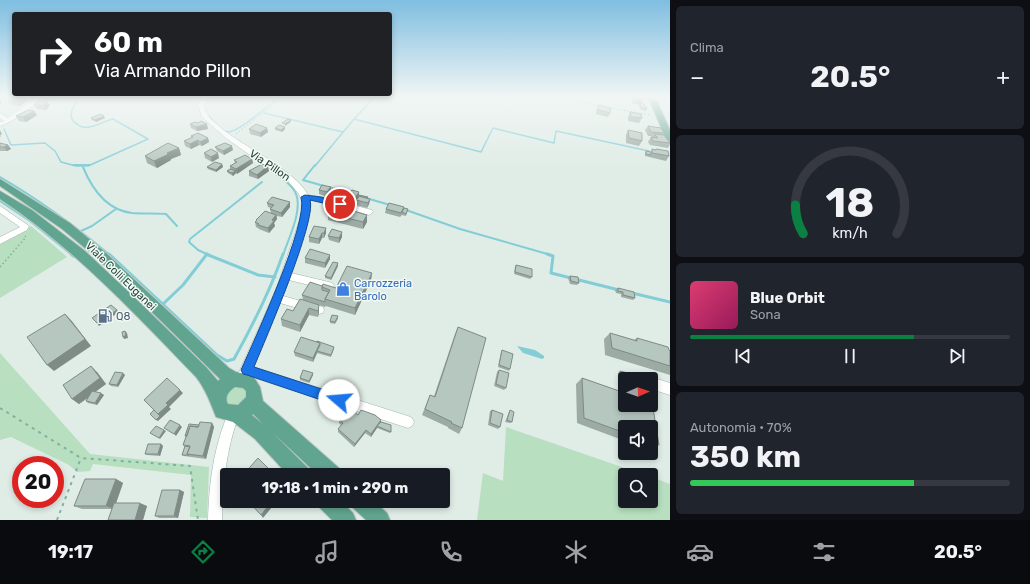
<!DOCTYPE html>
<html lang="it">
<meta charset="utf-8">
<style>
:root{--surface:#171b24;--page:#20242c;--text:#f1f3f6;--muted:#9ea1a6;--line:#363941;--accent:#0b8043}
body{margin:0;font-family:Rubik,sans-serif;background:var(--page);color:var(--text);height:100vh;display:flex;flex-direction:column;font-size:15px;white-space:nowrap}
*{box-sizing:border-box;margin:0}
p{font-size:13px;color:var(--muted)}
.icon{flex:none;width:22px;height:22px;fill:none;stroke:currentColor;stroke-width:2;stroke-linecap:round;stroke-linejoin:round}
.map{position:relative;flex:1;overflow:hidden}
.drawer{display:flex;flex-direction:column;gap:6px;padding:6px;background:#0d0f14;width:360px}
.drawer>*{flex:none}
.hud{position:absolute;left:12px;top:12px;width:380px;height:84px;border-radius:4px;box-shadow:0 2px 6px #0003;background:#202124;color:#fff;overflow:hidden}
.needle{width:26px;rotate:88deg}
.controls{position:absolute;left:618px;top:372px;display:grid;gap:8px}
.controls a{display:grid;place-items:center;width:40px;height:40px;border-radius:4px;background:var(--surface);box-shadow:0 2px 6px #0003;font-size:20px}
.speed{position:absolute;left:12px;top:456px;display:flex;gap:8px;font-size:20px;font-weight:700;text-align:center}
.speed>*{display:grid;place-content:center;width:52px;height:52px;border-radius:50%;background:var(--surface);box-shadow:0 2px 6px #0003;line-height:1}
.speed .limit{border:6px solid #d22;background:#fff;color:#111}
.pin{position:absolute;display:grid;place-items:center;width:34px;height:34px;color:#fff;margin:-17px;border:2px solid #fff;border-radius:50%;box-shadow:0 1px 4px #0007}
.me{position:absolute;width:44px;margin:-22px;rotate:288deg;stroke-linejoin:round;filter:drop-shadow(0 0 3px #0008)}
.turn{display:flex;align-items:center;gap:14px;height:84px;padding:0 16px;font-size:18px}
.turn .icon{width:52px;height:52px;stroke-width:2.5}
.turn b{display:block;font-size:28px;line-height:34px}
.big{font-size:30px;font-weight:700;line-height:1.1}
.drawer .card{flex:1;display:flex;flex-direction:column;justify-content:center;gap:6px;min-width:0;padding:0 14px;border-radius:6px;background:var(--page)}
.drawer .dial{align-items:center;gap:0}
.dial svg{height:104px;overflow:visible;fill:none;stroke:var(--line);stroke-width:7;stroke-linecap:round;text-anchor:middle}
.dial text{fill:var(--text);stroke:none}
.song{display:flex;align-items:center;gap:12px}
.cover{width:48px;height:48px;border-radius:6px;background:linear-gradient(135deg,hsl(340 70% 55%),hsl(330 70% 35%))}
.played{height:4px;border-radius:2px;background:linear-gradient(90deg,var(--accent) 70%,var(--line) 70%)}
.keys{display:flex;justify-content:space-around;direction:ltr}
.heat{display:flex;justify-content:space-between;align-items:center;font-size:22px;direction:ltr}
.charge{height:6px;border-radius:3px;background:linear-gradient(90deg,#34c759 70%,var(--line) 0)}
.trip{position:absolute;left:220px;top:468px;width:230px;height:40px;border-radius:4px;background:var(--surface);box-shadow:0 2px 6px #0003;font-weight:700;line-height:40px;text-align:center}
.tab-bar{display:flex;height:64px;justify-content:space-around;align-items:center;background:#090b0e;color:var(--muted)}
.tab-bar .icon{width:28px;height:28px}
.tab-bar .on{color:var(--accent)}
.tab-bar b{font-size:18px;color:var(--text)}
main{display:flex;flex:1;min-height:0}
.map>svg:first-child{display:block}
.green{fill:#b7dfc0}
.water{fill:#83cdd6}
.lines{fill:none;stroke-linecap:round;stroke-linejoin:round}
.stream-far2{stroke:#83cdd6;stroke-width:1.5}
.stream-far1{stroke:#83cdd6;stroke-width:2}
.stream{stroke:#83cdd6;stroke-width:3}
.minor-casing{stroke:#a2b4ad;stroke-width:1}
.major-casing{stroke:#c0c9c6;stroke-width:2}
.path-far2{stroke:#7eb3a0;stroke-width:1;stroke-dasharray:1.5 2;stroke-linecap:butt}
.path-far1{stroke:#7eb3a0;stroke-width:1.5;stroke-dasharray:1.5 2.5;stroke-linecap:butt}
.path{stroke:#7eb3a0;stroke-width:2;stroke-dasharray:3 4.5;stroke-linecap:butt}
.minor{fill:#fff;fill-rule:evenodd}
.major{fill:#61a591;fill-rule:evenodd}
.wall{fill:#9caba4}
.shaded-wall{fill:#7f8b86}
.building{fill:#b5c7bf;stroke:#7f8b86}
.route{fill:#1a73e8;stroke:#114b97}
.labels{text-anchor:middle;stroke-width:3;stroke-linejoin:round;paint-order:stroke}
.street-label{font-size:11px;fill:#1f3e34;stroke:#f1f9f4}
.shop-label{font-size:11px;fill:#366cbe;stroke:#f1f9f4;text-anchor:start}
.service-label{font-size:11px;fill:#4e5e75;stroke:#f1f9f4;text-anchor:start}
</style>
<main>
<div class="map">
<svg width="670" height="520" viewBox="0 0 670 520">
<rect width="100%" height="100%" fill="#e0ece6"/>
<!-- green -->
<path class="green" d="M31,226L67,257L0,298V244Z
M0,353L90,454L209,467L207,518L190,517L191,475L93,464L90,471L77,472L69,465L11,437L0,440Z
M237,385L247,389L248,397L240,407L228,406L224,396Z
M506,427L645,475H625V501H651V477L670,484V520H477L483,473L503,481Z"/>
<!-- water -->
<path class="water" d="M517,346L535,350L544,356V358L542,359L523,353Z"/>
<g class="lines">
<!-- stream-far2 -->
<path class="stream-far2" d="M264,113L343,132
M209,116C213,121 220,131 228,132C238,133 270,104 279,97
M354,119L481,152L493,128L554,143L556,131L649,151
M4,129L11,145L45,143L55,151L61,162L76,166H88L148,139L113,119C105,121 97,126 89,127C84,128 80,127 77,124C65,117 74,105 80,97
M315,166L354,119L375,97"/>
<!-- stream-far1 -->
<path class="stream-far1" d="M73,165H90
M315,165L303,180L324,186
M83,167C92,189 106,210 132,213C143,214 155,213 166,214L177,226
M271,171C280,177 292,184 296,194C303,210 288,240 283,255
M0,177C40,200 75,226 110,255
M329,187L351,194
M366,198L390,205
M0,201L30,221L72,255
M406,210L460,229L551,255
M81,231L92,226L116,209
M206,255L207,254
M209,255L198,250L189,242L190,239L262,182"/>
<!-- stream -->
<path class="stream" d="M71,254L73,256
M109,254L217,355L227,361L234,359C253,325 270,291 283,254
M206,254L258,275L275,277
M547,254L553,256L551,273L619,290
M632,293L670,302
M163,304L183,285L207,254"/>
<defs>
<path id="minor" d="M35,97H41C31,109 15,121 0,126V122L4,121L0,118V113L8,118Z
M203,97H208L204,106C207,117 212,120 220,127C242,146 296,171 308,195L321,197L372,210L373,212L369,215L321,201L310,200C314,211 295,260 291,273L329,282L332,283L334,286L332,289L329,290L289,280L283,296L323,307L324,310L323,313L319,314L280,303L253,367L408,416L412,418L414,422L412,426L408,428L249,376L246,383L242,385L238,383L236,379L277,287L301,216L303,203L299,194L288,181L227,139L202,117L198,106Z
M0,206L29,226L27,230L0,244V237L20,227L0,213Z
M651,377L670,383V395L651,389V379H647Z
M233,409L237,411L239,415C226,449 223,484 222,520H208C209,482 214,446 229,411Z"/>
<path id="major" d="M648,97H655L670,130V142L666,139Z
M0,179L70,223L105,252L229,368L236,372L253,376L260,387L263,401L339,468L341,475H318L273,433L308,468L310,475H288L255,439L233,422L216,417C210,402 206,390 196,377C134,313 74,248 0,199V191L32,210L85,251L134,297L206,367L218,381L220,379L97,258L62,229L0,186ZM235,387L243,388L246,391V397L238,405L228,404C224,397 229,391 235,387ZM253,414L263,424L252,415Z
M317,501H341L353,513L356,520H332L320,508Z
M350,501H374L387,513L390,520H366L353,508Z"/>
</defs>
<!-- minor casing -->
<use href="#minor" class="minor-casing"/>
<!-- major casing -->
<use href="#major" class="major-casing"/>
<!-- path-far2 -->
<path class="path-far2" d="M553,97L600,106
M610,108L651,115
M236,134L283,97"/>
<!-- path-far1 -->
<path class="path-far1" d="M0,267L26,237L25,236"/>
<!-- path -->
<path class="path" d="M0,408L81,458L190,466L198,520
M57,520L81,458"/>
<!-- minor -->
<use href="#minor" class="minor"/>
<!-- major -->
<use href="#major" class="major"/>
</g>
<!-- wall -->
<path class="wall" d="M5,97H28H25L27,100L20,106L11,105L8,101L11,98H6Z
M42,97H57L54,101L44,100Z
M629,97H642L641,103L633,104L630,99L632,97Z
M639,103L647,109L646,111L641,110L638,105Z
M34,105H50L46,110L37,109Z
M599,105L610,113L608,117L596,114V110Z
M34,111L37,115L26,122L19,121L16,116Z
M630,112L642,118L639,123L628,121V117Z
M91,118H105L96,122L92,120Z
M190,124L208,129L197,131L191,128Z
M648,126L664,133L663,135L670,142V144L668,148L650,145L648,142L651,137V138L652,136H648L645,130Z
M285,127V129L282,132L275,130V128Z
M267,128L268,132L261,137L250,134L249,129Z
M628,130L642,141L639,146L626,143V135Z
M191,136L208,138L209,142L202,146L199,145L191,149L185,146L184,141L192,138Z
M0,143L8,145L11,149L7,151H0Z
M215,147L233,150L224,155L217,151Z
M179,148L181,155L171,159V160L157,168L147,163L145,156Z
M652,149L655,150L656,149L669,156L666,161L645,156V153L646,151L651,152Z
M204,153L219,158L212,162L205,158Z
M252,159L253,163L237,174L236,173L233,176L228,173L227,171L230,169V166L235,163L234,160Z
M222,164L223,167L216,172L208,169L207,167Z
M249,171H269L258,179L249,176Z
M331,187V192L327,197L319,194V190Z
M359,195L368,197V199H370L369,204L367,208L356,205L357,200L354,203L347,201V196Z
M290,202V207L282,217L277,216V219L274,223L275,226L269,233L259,229L258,228L256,227L255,222H256V220L271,213L270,209L271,208L268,207L267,203Z
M353,205V211L367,215V222L363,229L328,220V213L336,207Z
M404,207L403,210L408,209L406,216L402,215L400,217L385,213L386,209Z
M326,228V233L324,238H322L319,244L309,242V237Z
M342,232V237L339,243L329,240L328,236Z
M330,255V259L325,268L305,263V258Z
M516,265L532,277L530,279L514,274L515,267Z
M338,266L331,280L325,278V276Z
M372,273L371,280L355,315L326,306L325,307L303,300L302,295L322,286L336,288Z
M570,276L579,283L577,285L570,284L568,278Z
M618,288L635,298L633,300L621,297V294L616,293L615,290Z
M300,299L319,312L318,317L309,315L300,332L282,326L281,319L293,311Z
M338,316V319L335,324L330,323V321Z
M458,327L462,428L459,434L448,428V427L422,415L430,395L434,396L455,334Z
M610,333L634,340L637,338L670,351V375L605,355L604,339Z
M317,342L334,347V349L331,357L317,353L313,362L295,356L294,352Z
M502,350L510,369L509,371L498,367L501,352Z
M499,370L506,388L504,390L494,386L497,372Z
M620,371L629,379H625V381L619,379L618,373Z
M97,372L106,384L95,392L104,395L97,405L88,403L86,401L88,398L79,404L72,399Z
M125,375L118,387L111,386L109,384Z
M313,375L309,383L300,380V378Z
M582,378L625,393V405H651V401L652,402L659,445L651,449V427H625V441L577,423L576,384Z
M492,410L500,427L498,429L488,425L490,411Z
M510,410L512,422L510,423L505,422L509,412Z
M346,411L358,415L381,420V422L391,432L390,433L377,428L371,437L365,433L354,447L338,432V429L341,425L339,423V418L336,415V413Z
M212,423L214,427L206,459L184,456L182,455L185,446L183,445L186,437L185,436L199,425Z
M161,444L163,446L160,456L147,455L145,454Z
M116,479L123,483L116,503L147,506L143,520H108L112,509H82L74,506Z
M180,490L184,492L178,518H159L155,516Z"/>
<!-- shaded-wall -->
<path class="shaded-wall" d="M23,97H25L27,100L20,106L18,102Z
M52,97H57L54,101Z
M0,99L2,103L0,104Z
M643,99L641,103L633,104L636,100Z
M47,101L50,105L46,110L44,105Z
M34,111L37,115L26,122L23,117Z
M104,116L105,118L96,122L95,120Z
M291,120V122L285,126V124Z
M207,124L208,129L197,131L196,127Z
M285,127V129L282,132L281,130Z
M267,128L268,132L261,137L260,133Z
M0,130L2,134L0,135L1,136L0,137Z
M208,138L209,142L202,146L200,142Z
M198,140L199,145L191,149L190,144Z
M8,145L11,149L7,151L4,147Z
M232,146L233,150L224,155L223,151Z
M179,148L181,155L171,159V160L157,168L154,161L167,153Z
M218,153L219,158L212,162L211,157Z
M252,159L253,163L237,174L236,169Z
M222,164L223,167L216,172V170Z
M268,166L269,171L258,179L257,175Z
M236,171V173L233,176L232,173Z
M331,187V192L327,197V192Z
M359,192V197H357V200L354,203L355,198Z
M370,199L369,204L367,208L368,203Z
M290,202V207L282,217L281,213Z
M353,205L352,212L350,210Z
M276,215L277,219L274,223L275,226L269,233L268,228L272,220Z
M367,215V222L363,229V222Z
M326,228V233L324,238V233Z
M342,232V237L339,243V238Z
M322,233V238L319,244V239Z
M330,255V259L325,268V263Z
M338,263V266L331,280V278Z
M372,273L371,280L355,315V308Z
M319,305V312L318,317V311Z
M309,308V315L300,332V325Z
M117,310L119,312L99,326L97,323Z
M65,314L71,320L91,346L54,371L47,365Z
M125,331L127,333L128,338L124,339L123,337Z
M320,343V347L317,351V353L313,362V358Z
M91,366L97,372L106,384L79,404L72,399Z
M123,373L125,375L118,387L117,385Z
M313,373V375L309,383V381Z
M180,390L183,393L169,407L171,409L158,421L156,420L158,414L166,403Z
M101,393L104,395L97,405L95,403Z
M381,420V423L377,426V428L371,437V434Z
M212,423L214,427L206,459L203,456Z
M180,425L182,427L176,436L174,434Z
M164,430L166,431L160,439L159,438Z
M366,430L365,433L354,447L355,444Z
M161,444L163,446L160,456L158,454Z
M116,479L123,483L114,509L106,506Z
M180,490L184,492L178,518L174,516Z
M272,501H277L263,518L261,515Z
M140,503L147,506L143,520H135Z"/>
<!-- building -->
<path class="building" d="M13,97H23L18,102L8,101Z
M634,97H642L643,99L636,100Z
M47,101L44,105H34L37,102Z
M639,103L644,104L647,109L642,108Z
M599,105L611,108L610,113L598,110Z
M28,110L34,111L23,117L16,116Z
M630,112L641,114L642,118L631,117Z
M100,114L104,116L95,120L91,118Z
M288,119L291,120L285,124L282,123Z
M201,121L207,124L196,127L190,124L195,122L198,123Z
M256,124L267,128L260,133L249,129Z
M279,125L285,127L281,130L275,128Z
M648,126L661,128L664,133L651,132Z
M628,130L642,133V141L629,138Z
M198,133L208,138L200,142L198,140L190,144L184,141L193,137L191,136Z
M654,134L664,135L670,143L653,141L651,137L658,138Z
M0,143L8,145L4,147H0Z
M168,143L179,148L167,153L169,154L154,161L145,156Z
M225,143L232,146L223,151L215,147Z
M211,149L218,153L211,157L204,153Z
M652,149L656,150V149L668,151L669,156L652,153Z
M646,151L651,152V155L646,154Z
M245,155L252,159L236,169L230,166L237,162L234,160L239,158Z
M215,162L222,164L216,170L207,167Z
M262,164L268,166L257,175L249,171Z
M230,169L236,171L232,173L227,171Z
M322,185L331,187L327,192L319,190Z
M352,190L359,192L355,198L347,196Z
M359,195L368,197L367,198L359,196L358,198L357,197Z
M359,196L370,199L368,203L356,200Z
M272,197L290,202L281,213L270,209L274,205L267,203Z
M340,202L353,205L350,210L367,215L363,222L328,213L333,206L336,207Z
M389,203L404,207L401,213L386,209Z
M404,208L408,209L406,214L402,212Z
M265,211L276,215L272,220L274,221L268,228L258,225L259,224L255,222L257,220H256Z
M314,226L326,228L324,233H322L319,239L309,237Z
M332,229L342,232L339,238L328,236Z
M310,249L330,255L325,263L305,258Z
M333,262L338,263L331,278L325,276Z
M516,265L532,269V277L515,272Z
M347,266L372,273L355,308L325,299L330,290L322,287L323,284L336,288Z
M570,276L578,277L579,283L571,281Z
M310,282L322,286V290L329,292L325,299V302L302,295Z
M618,288L634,292L635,298L623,295V292L618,291Z
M300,299L319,305L318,311L309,308L300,325L281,319L287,309L293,311Z
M111,305L117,310L97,323L92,318Z
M65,314L85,339L47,365L27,337Z
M332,315L338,316L335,322L330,321Z
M458,327L486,338L462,428L451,423L452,422L425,409L430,395L435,397Z
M125,331L126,335L123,337L122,332Z
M610,333L637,341V338L668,347L669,350L670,351V366L612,348Z
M301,337L320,343L313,358L294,352Z
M317,341L334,347L331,355L317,351L320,345V343L317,342Z
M502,350L513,354L510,369L499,365Z
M91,366L100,378L72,399L63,385Z
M303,370L313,373L309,381L300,378Z
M499,370L509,373L506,388L496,384Z
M620,371L628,373L629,379L621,377Z
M115,372L123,373L117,385L109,384Z
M167,378L180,390L166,403L168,405L158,414L144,400Z
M582,378L625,393V405H651V401L652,402L659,445L651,442V427H625V433L584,418Z
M92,391L101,393L95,403L86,401Z
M341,407L346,411L340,417L336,413Z
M348,407L358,415L361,410L375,415L381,420L371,434L366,430L355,444L338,429L343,423L339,419Z
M154,410L160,416L156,420L150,414Z
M492,410L503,414L500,427L490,423Z
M510,410L514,412L512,422L507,420Z
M170,420L180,425L174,434L164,428Z
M200,422L212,423L203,456L187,454L190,446L183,445L190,426L198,427Z
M381,422L391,425V432L377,426Z
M189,424L199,425L198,427L190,426L187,436H185Z
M156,426L164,430L159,438L150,433Z
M148,444H161L158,454H145Z
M185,446L190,447L187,454L189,455H182Z
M258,458L275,475H243Z
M85,479H116L106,506H74Z
M162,490H180L174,516H155Z
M248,501H272L261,515Z
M114,503H140L135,520H108Z"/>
<!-- sky -->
<linearGradient id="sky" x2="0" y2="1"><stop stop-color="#7fbee1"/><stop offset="0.57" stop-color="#f1f6f4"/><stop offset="1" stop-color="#f1f6f4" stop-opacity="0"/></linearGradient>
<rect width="670" height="170" fill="url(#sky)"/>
<!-- route -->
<path class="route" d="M305,195L321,197L343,203L344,204L340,207L310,200C317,221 265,340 254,367L343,396L345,400L343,404L339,406L247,375L243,374L241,370C254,340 309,223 301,197Z"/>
<!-- icons -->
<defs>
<symbol id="shop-bare" viewBox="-9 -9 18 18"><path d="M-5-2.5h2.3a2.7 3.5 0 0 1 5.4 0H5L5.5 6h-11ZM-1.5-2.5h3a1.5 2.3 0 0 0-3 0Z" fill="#3f7fe0" stroke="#f1f9f4" stroke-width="2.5" paint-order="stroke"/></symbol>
<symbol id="fuel-bare" viewBox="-9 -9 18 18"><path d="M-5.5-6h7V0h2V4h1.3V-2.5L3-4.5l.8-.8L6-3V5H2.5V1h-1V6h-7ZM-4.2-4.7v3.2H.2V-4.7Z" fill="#5c6f8a" stroke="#f1f9f4" stroke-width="2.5" paint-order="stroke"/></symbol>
</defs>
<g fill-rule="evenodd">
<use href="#shop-bare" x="333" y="279" width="20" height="20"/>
<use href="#fuel-bare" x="95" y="306" width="20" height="20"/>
</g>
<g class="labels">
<!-- street labels -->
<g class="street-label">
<text transform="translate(270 165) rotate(34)" y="4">Via Pillon</text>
<text transform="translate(121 276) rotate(44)" y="4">Viale Colli Euganei</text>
</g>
<!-- shop labels -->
<g class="shop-label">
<text x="354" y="287">Carrozzeria<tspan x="354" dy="13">Barolo</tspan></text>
</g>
<!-- service labels -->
<g class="service-label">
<text x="116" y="320">Q8</text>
</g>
</g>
</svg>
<div class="controls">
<a><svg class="needle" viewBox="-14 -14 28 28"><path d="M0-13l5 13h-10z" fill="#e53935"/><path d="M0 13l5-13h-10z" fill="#9ea1a6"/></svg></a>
<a><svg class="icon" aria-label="sound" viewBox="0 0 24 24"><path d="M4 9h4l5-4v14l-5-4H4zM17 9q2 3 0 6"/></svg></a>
<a><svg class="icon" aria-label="search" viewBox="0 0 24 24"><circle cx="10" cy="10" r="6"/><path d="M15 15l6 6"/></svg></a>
</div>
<div class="speed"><div class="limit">20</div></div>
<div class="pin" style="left:340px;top:204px;background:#d93025"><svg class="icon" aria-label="arrive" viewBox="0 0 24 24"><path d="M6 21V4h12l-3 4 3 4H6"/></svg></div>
<svg class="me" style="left:339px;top:400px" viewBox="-20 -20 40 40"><circle r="19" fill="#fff"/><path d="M0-13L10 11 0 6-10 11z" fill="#1a73e8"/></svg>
<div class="trip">19:18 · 1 min · 290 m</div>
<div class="hud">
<div class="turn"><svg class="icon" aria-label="right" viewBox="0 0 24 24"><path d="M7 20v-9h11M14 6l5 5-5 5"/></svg><div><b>60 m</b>Via Armando Pillon</div></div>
</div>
</div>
<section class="drawer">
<div class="card"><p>Clima</p>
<div class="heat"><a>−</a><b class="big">20.5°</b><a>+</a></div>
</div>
<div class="card dial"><svg viewBox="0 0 100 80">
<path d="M14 69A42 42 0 1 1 86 69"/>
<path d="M14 69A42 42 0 0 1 8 47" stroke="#0b8043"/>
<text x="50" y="56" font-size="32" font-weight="700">18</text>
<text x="50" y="72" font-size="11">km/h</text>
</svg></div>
<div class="card">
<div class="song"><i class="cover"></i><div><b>Blue Orbit</b><p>Sona</p></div></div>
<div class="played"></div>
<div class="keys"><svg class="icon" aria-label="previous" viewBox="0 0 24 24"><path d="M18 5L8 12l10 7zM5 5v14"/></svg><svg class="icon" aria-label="pause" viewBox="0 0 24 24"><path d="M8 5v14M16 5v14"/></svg><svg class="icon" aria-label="next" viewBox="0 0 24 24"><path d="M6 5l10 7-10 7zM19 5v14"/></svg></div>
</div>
<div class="card"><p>Autonomia · 70%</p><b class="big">350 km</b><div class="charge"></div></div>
</section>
</main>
<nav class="tab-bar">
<b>19:17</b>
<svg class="icon on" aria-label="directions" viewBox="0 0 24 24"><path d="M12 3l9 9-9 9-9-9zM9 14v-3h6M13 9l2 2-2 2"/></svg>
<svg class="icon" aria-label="music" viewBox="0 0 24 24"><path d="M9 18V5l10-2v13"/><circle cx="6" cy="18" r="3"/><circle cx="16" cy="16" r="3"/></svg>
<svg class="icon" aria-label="phone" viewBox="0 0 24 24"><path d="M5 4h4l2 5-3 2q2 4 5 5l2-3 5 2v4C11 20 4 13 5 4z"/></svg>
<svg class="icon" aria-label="climate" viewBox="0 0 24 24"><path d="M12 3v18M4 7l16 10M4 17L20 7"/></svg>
<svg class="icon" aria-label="car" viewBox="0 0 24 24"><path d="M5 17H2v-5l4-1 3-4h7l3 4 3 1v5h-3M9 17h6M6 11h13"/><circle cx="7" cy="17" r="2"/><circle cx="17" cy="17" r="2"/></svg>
<svg class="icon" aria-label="filters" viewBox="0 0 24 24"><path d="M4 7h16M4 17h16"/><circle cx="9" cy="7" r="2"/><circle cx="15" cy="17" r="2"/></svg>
<b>20.5°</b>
</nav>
